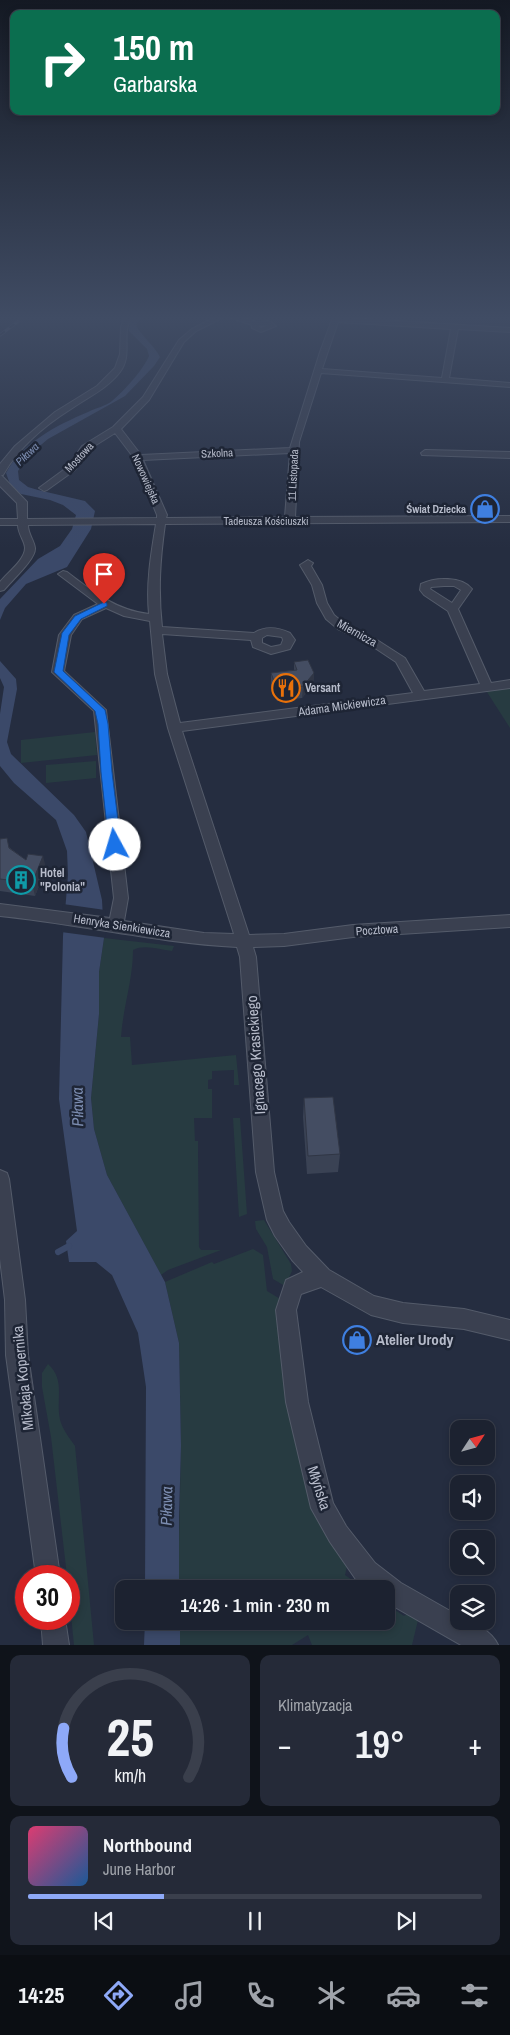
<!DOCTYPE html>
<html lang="pl">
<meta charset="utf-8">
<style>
:root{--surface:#1c2230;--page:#252a38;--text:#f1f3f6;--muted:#a0a4ab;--line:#3a3f4c;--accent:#8ea9f8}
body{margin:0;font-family:"Archivo Narrow",sans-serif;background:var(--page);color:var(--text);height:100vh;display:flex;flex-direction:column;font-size:19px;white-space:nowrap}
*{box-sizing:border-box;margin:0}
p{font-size:16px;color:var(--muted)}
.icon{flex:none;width:28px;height:28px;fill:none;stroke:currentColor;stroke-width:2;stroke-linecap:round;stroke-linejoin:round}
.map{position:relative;height:1645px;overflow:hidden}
.drawer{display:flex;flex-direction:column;gap:10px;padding:10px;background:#0f131a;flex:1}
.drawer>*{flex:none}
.top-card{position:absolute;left:10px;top:10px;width:490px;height:105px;border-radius:10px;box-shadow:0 2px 8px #0003,0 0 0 1px var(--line);background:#0b6e4f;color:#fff;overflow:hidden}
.needle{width:32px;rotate:54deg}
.buttons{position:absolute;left:450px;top:1420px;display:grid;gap:10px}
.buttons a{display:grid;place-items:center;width:45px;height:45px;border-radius:10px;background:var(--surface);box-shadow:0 2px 8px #0003,0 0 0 1px var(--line);font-size:25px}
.speed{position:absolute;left:15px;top:1565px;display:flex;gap:10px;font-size:25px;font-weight:700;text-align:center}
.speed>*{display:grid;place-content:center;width:65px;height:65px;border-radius:50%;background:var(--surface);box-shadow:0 2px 8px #0003,0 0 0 1px var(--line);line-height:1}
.speed .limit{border:8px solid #d22;background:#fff;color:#111}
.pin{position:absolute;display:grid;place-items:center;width:42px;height:42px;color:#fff;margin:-51px -21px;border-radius:50% 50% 50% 0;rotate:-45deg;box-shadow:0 0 5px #0007}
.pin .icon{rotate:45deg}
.me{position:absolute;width:55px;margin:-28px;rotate:354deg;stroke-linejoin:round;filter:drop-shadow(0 0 4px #0008)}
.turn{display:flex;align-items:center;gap:18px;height:105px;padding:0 20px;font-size:22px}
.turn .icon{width:65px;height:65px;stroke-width:2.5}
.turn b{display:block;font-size:35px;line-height:42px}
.big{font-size:38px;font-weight:600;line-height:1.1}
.drawer .tile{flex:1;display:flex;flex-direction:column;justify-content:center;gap:8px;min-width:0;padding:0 18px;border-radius:10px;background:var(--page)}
.drawer .dial{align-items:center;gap:0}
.dial svg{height:130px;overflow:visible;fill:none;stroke:var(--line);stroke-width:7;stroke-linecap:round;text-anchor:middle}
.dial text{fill:var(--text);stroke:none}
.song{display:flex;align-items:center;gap:15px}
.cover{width:60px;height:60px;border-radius:8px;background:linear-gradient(135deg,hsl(340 70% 55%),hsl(210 70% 35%))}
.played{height:5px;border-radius:2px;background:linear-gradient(90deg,var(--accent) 30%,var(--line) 30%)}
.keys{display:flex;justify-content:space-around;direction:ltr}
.heat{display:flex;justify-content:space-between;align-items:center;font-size:28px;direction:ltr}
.drawer .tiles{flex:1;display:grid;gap:10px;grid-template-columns:1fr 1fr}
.tile:last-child{grid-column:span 2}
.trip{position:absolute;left:115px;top:1580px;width:280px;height:50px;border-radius:10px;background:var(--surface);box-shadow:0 2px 8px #0003,0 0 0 1px var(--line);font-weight:600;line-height:50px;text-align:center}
.dock{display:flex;height:80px;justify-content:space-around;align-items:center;background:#0b0e13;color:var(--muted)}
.dock .icon{width:35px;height:35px}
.dock .selected{color:var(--accent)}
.dock b{font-size:22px;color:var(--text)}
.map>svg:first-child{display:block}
.green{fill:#273b41}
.water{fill:#3b4969}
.pier{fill:#252d40}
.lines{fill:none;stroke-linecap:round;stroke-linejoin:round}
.stream{stroke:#3b4969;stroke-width:6}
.minor-casing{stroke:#545b6a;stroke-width:2}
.minor{fill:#3a4050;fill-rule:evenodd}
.rail-casing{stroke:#5c6377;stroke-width:3}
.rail{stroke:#1e2535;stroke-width:2;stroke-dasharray:6;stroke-linecap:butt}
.wall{fill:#3a4254}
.shaded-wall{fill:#303645}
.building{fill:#444d62;stroke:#303645}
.route{fill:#1a73e8;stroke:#114b97}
.labels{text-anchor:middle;stroke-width:5;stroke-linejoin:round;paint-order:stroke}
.far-street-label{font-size:11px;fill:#b6bbca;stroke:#1e2535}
.far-water-label{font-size:11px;font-style:italic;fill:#7d8eb2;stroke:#1e2535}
.far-poi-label{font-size:11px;font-weight:bold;fill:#b6bbca;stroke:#1e2535;text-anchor:end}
.street-label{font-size:12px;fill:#b6bbca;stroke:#1e2535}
.poi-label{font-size:12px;font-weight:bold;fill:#b6bbca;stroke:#1e2535;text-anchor:start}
.near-street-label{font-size:15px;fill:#b6bbca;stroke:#1e2535}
.near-poi-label{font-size:15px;font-weight:bold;fill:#b6bbca;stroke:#1e2535;text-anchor:start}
.near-water-label{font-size:16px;font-style:italic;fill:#7d8eb2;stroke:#1e2535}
</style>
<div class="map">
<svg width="510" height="1645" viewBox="0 0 510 1645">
<rect width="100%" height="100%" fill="#252d40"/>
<!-- green -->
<path class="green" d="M510,688V728L485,689Z
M95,732L97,755L21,763V740Z
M96,761V778L46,783V765Z
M104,938L174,946L172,951C160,950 145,944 133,950C133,980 123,1007 121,1037H130L132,1065L236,1055L239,1085H234V1070L212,1071V1079L208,1080V1089H212V1118H194L195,1141H198V1152L199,1247L201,1250H221L168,1270L161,1275L107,1175L94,1129L91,1098L99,1014V972Z
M233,1118H240L247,1214L239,1217Z
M264,1220L291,1264L292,1271L285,1286L273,1279L267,1247L256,1229L255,1221Z
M253,1249L263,1255L267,1291L282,1300L348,1562L345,1575L365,1589H178L181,1446L179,1343L165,1282L212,1262L214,1264Z
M48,1364C67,1381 54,1402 61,1423C64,1431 70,1439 75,1446L94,1645H74L69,1596V1576H67L51,1437L42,1387V1373Z
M386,1604L404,1616L414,1609L419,1616L412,1645H312L308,1635L292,1645H178V1621H386Z"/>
<!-- water -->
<path class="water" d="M142,317L136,324C138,333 155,346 160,357L154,366L125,396L48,439L30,454L18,471L19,480L28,487L38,490L85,501L95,511L91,529L67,567L26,584L5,608L0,620V599L38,559L60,546L72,529L76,515L63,505L50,500L21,494L11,487L6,473C22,443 57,425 88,412C96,408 106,406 112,401C124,391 143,370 149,356L147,349L129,331L130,318Z
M0,661L16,679L17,689L7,742L11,754L74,815L86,832L102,900L104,938L99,972V1014L91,1098L94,1129L107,1175L165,1282L179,1343L181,1446L179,1517V1589H145L146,1387L138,1333L112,1275L96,1262H69L66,1241L77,1231L59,1099L63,936L68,875L67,851L56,820L14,783L0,766V714L4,687L0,678Z
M145,1621H180V1645H144Z"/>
<!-- pier -->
<path class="pier" d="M63,904L105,910L106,938L61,932Z"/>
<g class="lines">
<!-- stream -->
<path class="stream" d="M58,1252L69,1246"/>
<defs>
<path id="minor" d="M124,317H131C121,335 133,355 120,372C107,389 88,397 71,409C44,426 19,447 3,475H1L27,502V519L157,518V515L134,458L115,433L88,450L75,470L47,490L44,491L39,488L69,466L82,446L113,427L143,397L179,340L192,329L215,317H224L196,331L184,342L149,400L121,429L141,455L290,448L320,352L333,317L510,328V332L458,329L449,378L510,383V387L321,373L299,442L295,517L510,516V522L165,524C160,560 158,590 162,627L254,633C265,626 277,627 290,633L295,640L290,649L271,654L253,647L251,640L162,634L167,674L180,723L413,693L396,662L369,644L338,629L326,619L317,603L312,585L300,565L308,560L313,563L311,566L322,585L327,603L334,615L346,625L377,640L405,658L424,691L480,684L448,611L424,595L420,590L421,584C435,577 462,576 472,589L458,609L491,683L510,680V688L182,731L249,935L284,934L353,925L510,915V927L353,937L284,946L253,947L256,957L274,1172L283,1211L289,1222L306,1246L329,1270L374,1296L403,1303L464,1309L510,1320V1340L464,1329L403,1323L371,1315L321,1287L301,1294L296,1310L308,1402L333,1503L346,1526L375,1563L401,1583L459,1616V1621C473,1621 492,1631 498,1645H461L386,1602V1589H368L357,1581L330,1542L311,1508L286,1402L276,1310L286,1280L303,1272L292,1260L275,1236L267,1220L256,1172L240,957L237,947C158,943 79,924 0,916V904L110,918L114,898L94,711L52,672L59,635L74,615L98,604L58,574L63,571L67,572C92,591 117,611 149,614C146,583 151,554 156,524L28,525C28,534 34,540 35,548C36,559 11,581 4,590L0,591V582C7,573 25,560 25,548C25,541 18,534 18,525H0V519H18L17,503L0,486V464L15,446L55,412L97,386L115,368L120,354L121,327ZM338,322L451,329L442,378L322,369ZM290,453L285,517L166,518L167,515L143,460ZM444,586H454L461,590L452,603L430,589L431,587ZM106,608L124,616L150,621L155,674L168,728L234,934L204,933L124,921L128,898L106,710L64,671L71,635L82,619ZM267,635L282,637L283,640L281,645L271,647L262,643V638Z
M228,317H241L257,322L269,321L276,326L261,332L252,328V325ZM268,325L261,328L258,326H259Z
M425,450L510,452V458L422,455L421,453Z
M0,1170L7,1173L9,1179L25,1300L28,1355L60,1576H36L6,1355L5,1300L0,1259Z
M41,1619H65L69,1645H43Z"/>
</defs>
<!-- minor casing -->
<use href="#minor" class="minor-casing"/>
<!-- minor -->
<use href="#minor" class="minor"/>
<defs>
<path id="rail" d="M0,335L24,317"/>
</defs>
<!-- rail casing -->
<use href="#rail" class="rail-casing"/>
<!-- rail -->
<use href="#rail" class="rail"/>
</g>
<!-- wall -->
<path class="wall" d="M294,662L314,673L313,685L302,698L277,701L271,685V673L294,670Z
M0,839L10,848L26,860L46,868L35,896L0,891Z
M304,1098L340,1154L338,1172L307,1174L303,1117Z"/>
<!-- shaded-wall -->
<path class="shaded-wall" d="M314,673L313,685L302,698L303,686Z
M43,856L46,868L35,896L32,883Z"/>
<!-- building -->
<path class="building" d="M308,660L314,673L303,686L277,689L271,673L297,670L294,662Z
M7,838L9,848L26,860L28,854L43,856L32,883L0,879V839Z
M333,1097L340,1154L308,1156L304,1098Z"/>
<!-- sky -->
<linearGradient id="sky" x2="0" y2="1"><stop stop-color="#141923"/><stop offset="0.58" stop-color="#404c64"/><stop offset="1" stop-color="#404c64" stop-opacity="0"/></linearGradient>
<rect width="510" height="548" fill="url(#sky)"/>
<!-- route -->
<path class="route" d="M104,602L107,603V606L81,619L69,635L63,671L105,710L108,724L112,772L121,845L115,850L109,845L101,772L98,724L95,711L54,672L62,633L75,616Z"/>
<!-- icons -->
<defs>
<symbol id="shop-ring" viewBox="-11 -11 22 22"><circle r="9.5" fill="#1e2535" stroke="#3f7fe0" stroke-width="1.5"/><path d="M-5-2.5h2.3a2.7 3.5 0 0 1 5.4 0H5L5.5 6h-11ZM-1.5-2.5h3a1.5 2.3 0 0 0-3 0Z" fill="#3f7fe0"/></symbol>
<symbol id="restaurant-ring" viewBox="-11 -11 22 22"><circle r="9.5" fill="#1e2535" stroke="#e8710a" stroke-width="1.5"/><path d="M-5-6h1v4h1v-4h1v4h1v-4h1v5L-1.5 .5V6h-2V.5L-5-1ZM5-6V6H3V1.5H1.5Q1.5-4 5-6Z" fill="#e8710a"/></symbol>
<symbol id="building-ring" viewBox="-11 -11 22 22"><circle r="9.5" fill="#1e2535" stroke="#0f9aa8" stroke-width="1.5"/><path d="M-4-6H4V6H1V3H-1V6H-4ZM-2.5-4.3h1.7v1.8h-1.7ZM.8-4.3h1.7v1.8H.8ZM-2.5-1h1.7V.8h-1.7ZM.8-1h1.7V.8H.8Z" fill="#0f9aa8"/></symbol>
</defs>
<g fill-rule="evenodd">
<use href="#shop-ring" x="469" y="493" width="32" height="32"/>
<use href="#restaurant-ring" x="270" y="672" width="32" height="32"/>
<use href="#building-ring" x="5" y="864" width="32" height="32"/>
<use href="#shop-ring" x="341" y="1324" width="32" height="32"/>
</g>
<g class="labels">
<!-- far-street labels -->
<g class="far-street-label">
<text transform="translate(217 453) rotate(-3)" y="4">Szkolna</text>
<text transform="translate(79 457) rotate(-47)" y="4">Mostowa</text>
<text transform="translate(293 475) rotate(-87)" y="4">11 Listopada</text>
<text transform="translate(146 479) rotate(66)" y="4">Nowowiejska</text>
<text x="266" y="525">Tadeusza Kościuszki</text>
</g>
<!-- far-water labels -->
<g class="far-water-label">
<text transform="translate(27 454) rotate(-44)" y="4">Piława</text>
</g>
<!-- far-poi labels -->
<g class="far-poi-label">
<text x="466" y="513">Świat Dziecka</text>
</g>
<!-- street labels -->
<g class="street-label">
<text transform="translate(357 633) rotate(29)" y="4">Miernicza</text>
<text transform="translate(342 706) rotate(-8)" y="4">Adama Mickiewicza</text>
<text transform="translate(122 926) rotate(9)" y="4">Henryka Sienkiewicza</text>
<text transform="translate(377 930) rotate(-4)" y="4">Pocztowa</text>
</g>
<!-- poi labels -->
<g class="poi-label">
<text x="305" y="692">Versant</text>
<text x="40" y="877">Hotel<tspan x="40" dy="14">"Polonia"</tspan></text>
</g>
<!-- near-street labels -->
<g class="near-street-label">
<text transform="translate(256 1055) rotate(-94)" y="5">Ignacego Krasickiego</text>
<text transform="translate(23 1378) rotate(-96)" y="5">Mikołaja Kopernika</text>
<text transform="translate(319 1488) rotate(72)" y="5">Młyńska</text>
</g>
<!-- near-poi labels -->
<g class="near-poi-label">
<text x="376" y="1345">Atelier Urody</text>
</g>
<!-- near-water labels -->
<g class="near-water-label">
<text transform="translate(77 1107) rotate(-91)" y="6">Piława</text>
<text transform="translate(166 1506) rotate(-89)" y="6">Piława</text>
</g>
</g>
</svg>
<div class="buttons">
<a><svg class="needle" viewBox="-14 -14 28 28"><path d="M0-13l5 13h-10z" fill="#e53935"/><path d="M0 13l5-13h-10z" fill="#a0a4ab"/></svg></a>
<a><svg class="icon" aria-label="sound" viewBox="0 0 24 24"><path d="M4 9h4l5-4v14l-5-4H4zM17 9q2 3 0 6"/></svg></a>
<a><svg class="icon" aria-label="search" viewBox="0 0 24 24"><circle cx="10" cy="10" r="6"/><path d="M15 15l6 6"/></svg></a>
<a><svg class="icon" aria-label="layers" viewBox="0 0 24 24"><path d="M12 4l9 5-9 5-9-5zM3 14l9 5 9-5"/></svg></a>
</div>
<div class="speed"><div class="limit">30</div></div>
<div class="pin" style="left:104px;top:604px;background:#d93025"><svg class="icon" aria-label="arrive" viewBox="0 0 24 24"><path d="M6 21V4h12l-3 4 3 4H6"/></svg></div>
<svg class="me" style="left:115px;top:845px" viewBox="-20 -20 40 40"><circle r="19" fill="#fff"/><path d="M0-13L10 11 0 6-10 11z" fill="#1a73e8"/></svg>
<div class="trip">14:26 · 1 min · 230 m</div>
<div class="top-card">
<div class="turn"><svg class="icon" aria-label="right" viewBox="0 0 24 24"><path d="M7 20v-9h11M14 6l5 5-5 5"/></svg><div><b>150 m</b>Garbarska</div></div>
</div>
</div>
<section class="drawer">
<div class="tiles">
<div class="tile dial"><svg viewBox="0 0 100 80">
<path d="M14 69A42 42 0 1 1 86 69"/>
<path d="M14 69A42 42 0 0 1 9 39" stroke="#8ea9f8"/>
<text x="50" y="56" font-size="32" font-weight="700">25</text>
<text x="50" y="72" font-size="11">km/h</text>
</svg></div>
<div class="tile"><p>Klimatyzacja</p>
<div class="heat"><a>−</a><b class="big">19°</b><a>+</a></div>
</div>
<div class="tile">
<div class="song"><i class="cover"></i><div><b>Northbound</b><p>June Harbor</p></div></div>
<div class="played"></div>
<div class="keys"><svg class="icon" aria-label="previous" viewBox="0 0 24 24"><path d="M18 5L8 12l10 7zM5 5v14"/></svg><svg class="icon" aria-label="pause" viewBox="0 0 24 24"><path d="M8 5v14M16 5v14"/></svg><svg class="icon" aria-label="next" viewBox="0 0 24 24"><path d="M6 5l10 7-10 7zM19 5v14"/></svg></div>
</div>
</div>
</section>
<nav class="dock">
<b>14:25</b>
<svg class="icon selected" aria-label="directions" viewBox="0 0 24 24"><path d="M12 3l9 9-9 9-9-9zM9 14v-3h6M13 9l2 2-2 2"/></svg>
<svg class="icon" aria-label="music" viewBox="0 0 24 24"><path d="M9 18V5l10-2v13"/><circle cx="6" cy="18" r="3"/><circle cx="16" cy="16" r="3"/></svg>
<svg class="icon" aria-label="phone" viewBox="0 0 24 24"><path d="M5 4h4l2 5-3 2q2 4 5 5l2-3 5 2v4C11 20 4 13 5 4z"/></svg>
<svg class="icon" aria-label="climate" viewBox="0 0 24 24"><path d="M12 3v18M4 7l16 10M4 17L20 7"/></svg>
<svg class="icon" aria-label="car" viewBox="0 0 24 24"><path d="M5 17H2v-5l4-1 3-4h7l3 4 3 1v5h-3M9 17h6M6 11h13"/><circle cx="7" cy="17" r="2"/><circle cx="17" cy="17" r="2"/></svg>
<svg class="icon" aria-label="filters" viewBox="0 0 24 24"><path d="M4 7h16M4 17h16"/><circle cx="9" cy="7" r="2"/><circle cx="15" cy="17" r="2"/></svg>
</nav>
